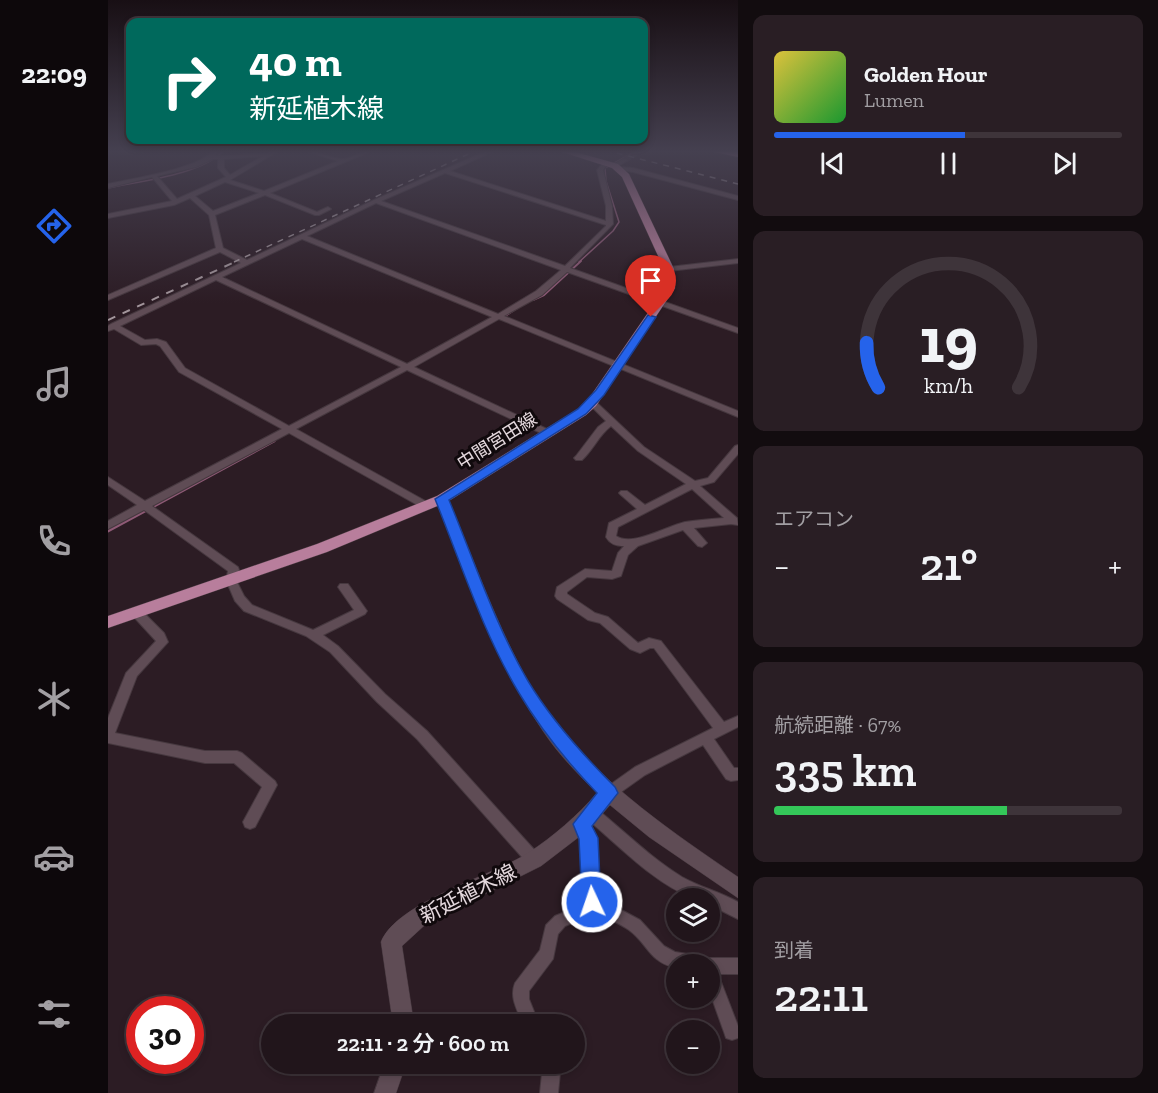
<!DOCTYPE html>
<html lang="ja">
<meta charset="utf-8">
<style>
:root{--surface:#21151b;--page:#291e24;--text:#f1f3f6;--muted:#a29fa3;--line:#3e343a;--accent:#2563eb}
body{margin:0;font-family:"Zilla Slab","Noto Sans JP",serif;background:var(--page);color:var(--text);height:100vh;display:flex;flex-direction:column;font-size:22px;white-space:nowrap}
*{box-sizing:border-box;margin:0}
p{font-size:20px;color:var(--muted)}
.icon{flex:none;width:33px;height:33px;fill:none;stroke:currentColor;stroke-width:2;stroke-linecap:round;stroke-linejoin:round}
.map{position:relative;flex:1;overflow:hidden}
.sheet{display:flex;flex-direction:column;gap:15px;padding:15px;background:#120c0f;width:420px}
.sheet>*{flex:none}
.guide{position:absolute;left:18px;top:18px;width:522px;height:126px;border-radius:12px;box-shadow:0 3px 9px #0003,0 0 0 2px var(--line);background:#00695c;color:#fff;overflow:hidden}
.fabs{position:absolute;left:558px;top:888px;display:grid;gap:12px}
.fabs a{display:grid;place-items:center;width:54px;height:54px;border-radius:50%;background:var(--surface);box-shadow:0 3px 9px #0003,0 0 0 2px var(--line);font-size:30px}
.speed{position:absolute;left:18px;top:996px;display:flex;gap:12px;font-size:30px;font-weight:700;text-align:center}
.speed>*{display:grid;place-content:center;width:78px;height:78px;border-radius:50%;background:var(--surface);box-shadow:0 3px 9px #0003,0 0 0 2px var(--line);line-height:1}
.speed .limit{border:9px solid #d22;background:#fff;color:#111}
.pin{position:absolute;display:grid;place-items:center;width:51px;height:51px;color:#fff;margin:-62px -26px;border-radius:50% 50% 50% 0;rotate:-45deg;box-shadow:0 0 6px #0007}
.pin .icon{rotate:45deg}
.me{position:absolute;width:66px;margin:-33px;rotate:357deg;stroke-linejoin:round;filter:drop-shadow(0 0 4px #0008)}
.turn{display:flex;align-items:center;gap:21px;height:126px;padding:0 24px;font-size:27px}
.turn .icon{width:78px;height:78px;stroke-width:2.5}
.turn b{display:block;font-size:42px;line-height:51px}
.big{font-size:45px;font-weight:600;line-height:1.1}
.sheet .tile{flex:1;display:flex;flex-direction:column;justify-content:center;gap:9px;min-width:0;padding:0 21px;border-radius:12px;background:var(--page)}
.sheet .dial{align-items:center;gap:0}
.dial svg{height:156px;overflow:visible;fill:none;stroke:var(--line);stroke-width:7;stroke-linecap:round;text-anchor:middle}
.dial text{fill:var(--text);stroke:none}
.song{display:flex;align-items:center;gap:18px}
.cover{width:72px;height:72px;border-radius:9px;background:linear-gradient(135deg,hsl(50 70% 55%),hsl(130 70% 35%))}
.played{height:6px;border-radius:3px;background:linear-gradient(90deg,var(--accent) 55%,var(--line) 55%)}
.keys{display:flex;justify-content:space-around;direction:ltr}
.heat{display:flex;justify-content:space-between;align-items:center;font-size:33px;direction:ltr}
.charge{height:9px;border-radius:4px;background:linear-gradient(90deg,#34c759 67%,var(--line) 0)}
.trip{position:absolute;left:153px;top:1014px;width:324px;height:60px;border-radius:30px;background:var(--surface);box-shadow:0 3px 9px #0003,0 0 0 2px var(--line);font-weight:600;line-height:60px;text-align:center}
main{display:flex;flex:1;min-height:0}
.dock{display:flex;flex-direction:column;width:108px;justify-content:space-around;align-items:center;background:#0d080b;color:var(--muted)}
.dock .icon{width:42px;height:42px}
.dock .active{color:var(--accent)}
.dock b{font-size:27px;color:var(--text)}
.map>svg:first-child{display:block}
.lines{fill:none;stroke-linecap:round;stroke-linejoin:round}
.stream-far2{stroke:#8f5a76;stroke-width:1.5}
.stream-far1{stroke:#8f5a76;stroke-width:2}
.stream{stroke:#8f5a76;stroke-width:3}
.minor-tunnel{stroke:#483840;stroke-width:6;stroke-dasharray:6 3;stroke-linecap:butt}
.minor-casing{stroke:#46383f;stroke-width:2}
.tertiary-casing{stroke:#46383f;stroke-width:2}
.secondary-casing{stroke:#46383f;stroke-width:1}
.primary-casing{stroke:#46383f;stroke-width:1}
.motorway-casing{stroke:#46383f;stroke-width:2}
.minor{fill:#5f4c55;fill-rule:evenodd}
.tertiary{fill:#5f4c55;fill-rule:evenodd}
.secondary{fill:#5f4c55;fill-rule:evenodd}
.primary{fill:#b87e9c;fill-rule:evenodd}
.motorway{fill:#f49fcb;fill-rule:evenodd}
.rail-far1{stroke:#a2959b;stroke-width:1.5;stroke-dasharray:6 6;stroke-linecap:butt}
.rail{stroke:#a2959b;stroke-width:2;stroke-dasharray:8 8;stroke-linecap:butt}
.route{fill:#2563eb;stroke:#184099;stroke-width:1.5}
.labels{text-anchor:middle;stroke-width:6;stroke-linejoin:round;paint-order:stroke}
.street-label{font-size:18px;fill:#e4d8dd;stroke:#10090c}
.near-street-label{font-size:21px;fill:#e4d8dd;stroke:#10090c}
</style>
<main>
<nav class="dock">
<b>22:09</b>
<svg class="icon active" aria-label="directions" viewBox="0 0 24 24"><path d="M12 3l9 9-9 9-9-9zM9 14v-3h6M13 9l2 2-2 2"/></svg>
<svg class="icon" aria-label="music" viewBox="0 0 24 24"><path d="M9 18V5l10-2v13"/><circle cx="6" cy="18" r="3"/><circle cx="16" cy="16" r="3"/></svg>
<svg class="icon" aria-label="phone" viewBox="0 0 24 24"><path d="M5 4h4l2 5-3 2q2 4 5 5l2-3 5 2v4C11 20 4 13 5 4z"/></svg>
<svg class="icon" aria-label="climate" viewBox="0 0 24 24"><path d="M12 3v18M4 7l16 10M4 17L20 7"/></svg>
<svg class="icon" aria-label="car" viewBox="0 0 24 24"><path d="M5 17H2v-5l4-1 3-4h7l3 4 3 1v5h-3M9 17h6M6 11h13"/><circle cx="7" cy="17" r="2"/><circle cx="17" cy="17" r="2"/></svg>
<svg class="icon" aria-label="filters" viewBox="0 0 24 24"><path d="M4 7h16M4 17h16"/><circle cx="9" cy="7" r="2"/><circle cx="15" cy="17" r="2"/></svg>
</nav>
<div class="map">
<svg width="630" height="1093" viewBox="0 0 630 1093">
<rect width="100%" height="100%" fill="#2c1c24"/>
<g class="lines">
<!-- stream-far2 -->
<path class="stream-far2" d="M0,188C32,181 94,175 116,150
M471,262L505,231L511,222L498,181L497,168L530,150"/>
<!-- stream-far1 -->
<path class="stream-far1" d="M425,300L436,295L473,261
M394,318L411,307"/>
<!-- stream -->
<path class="stream" d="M0,531L166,441"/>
<!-- minor-tunnel -->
<path class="minor-tunnel" d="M517,160L528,153"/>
<defs>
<path id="minor" d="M105,150H111L107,156H113L159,153L166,150H172L122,180L156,191L230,161L195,150C209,150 220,158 233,159C244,160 254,149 266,150L162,193L209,212L220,207L223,209L211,215H207L157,195L107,215L115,248L139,260L266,200L381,150H388L342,171L498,221V206L489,170L496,162H500L501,163L495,170L504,206L505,224L462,268L630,328V333L459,272L434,295L396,316L630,411V417L391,319L306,367L441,430L443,432L441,434H435L299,370L188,429L321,503L322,505L321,507H313L181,433L44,506L130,567L131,570L128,580L136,596L144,605L205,630L246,610L230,587L232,584H240L259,611L257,614L215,635L230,646L277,694L319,731L431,855L433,860L431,865L426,867L421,865L309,739L269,702L222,652L198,636L136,611L127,601L118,580L120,571L36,510L0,529V521L29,505L0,485V477L37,501L174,429L71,372L52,346L48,344L33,345L6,329L0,331V326L3,324L133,263L112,252L0,300V295L108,248L101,215L82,198L66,205L0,218V214L64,201L44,177L0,188V184C22,179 95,168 105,150ZM155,156L122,175L116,168V159ZM105,159H110V168L118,177L69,199L49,176L88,167ZM337,173L498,225V226L457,266L273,201ZM117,182L151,193L105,211L87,196ZM268,203L453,270L428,291L390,314L199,236ZM194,239L384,317L299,364L114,277ZM108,280L293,367L181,426L77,368L58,342L49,339L37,340L12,326Z
M530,150H537L530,154H526V152Z
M515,159L520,160L509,167H505V165Z
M630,259V263L561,271L558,269L561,267Z
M484,400L487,401L536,447L587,481L600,478L627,446L630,445V454L606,482L592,486L629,518L630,525L623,524L586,528L599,543L594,547L590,546L575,530L530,546L520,555L513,576L504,579L479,577L459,592V594L487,613L500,617L530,643L541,638L553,641L616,722L630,716V727L606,739L626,768H630V780L623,781L618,779L595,745L537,775L506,797L501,799L496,797L494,793L496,789L527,767L605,728L546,648H542L532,653L522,649L492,623L480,620L449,599L447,596L449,587L477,569L504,571L510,553L516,546C508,546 502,544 498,537L501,523L529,509L513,495L511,493L513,491H519L537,505L578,484L530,451L503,426C491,435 485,450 474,460H468L466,458L468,456L490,427L498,421L480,403ZM584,489L616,518C603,519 590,520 577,522C559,526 525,547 508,536L510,527Z
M29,609L33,610L56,633L60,642L29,676L7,733L97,751H129L134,753L167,781L169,785L147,827L142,829L137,827L135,822L154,787L126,763H97L0,743V718L18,673L48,641L25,616L23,613L25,610Z
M484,807L489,809C517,832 543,858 574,877C592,887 612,892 630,902V919L602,905V898C595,898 589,899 583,897C547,884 508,843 479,819L477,814L479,809Z
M474,817L479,819L488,839L491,898L532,920L556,946L567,952L592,956L598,960L602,958H630V974H610L630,1026V1038L624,1040L618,1038L616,1032L602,993V964H568V968C541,962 540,944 521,930C511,923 498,918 487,912L484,915L457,926L450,934L445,959L421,991V999L431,1024H415C410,1011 401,998 407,983L432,950L438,925L447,916L474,905L476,900L474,839L467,824L469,819Z
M431,1064H448L452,1073L450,1093H432L434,1073Z"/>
<path id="tertiary" d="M512,167L525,168L630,196V200L525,172L510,170L509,169Z"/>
<path id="secondary" d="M334,495L340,499C371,571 401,664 449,725C499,788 564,832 630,877V898L541,837L502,805L480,830L433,866L319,923L294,946L306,1024H285L273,942C289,902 384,876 420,853C446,836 469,816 489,793C470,774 450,754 435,731C387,660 360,578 328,499Z
M276,1064H298L288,1093H266Z"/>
<path id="primary" d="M448,150H460L510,164L521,174L566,269L567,288L488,406L478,415L339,502L219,552L0,628V616L209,544L329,496L470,409L480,400L557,288L556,269L514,177L504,168Z"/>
<path id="motorway" d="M605,150L630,151V157L607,152Z"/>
</defs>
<!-- minor casing -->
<use href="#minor" class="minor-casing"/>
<!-- tertiary casing -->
<use href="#tertiary" class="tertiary-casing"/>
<!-- secondary casing -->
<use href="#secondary" class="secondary-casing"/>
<!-- primary casing -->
<use href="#primary" class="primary-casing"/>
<!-- motorway casing -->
<use href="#motorway" class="motorway-casing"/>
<!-- minor -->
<use href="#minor" class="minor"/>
<!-- tertiary -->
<use href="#tertiary" class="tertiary"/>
<!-- secondary -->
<use href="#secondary" class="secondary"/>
<!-- primary -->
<use href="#primary" class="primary"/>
<!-- motorway -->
<use href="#motorway" class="motorway"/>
<!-- rail-far1 -->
<path class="rail-far1" d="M497,150L630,184
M126,262L369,150"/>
<!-- rail -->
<path class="rail" d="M0,320L129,261"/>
</g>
<!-- sky -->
<linearGradient id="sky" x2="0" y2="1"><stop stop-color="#180f14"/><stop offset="0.5" stop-color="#454050"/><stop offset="1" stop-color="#454050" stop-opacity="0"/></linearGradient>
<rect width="630" height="303" fill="url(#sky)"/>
<!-- route -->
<path class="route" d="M540,315L548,317L496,395L478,414L341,500C366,560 387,625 420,681C444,721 475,755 507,787L510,793L484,826L490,838L493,902L491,909L484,911L477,909L474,902L471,839L465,824L489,793C459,762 433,730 411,693C375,633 353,563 327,499L470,409L488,390Z"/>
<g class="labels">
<!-- street labels -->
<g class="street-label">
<text transform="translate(389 441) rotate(-32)" y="6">中間宮田線</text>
</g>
<!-- near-street labels -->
<g class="near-street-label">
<text transform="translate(360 894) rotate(-27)" y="7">新延植木線</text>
</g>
</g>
</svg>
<div class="fabs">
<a><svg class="icon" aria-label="layers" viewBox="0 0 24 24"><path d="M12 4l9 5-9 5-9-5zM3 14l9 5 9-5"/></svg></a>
<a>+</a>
<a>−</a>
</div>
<div class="speed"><div class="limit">30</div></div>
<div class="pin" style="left:543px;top:317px;background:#d93025"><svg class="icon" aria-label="arrive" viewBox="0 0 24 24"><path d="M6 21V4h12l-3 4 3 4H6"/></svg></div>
<svg class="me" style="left:484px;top:902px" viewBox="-20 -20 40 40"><circle r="17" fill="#2563eb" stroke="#fff" stroke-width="3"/><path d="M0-11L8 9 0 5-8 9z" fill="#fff"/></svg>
<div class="trip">22:11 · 2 分 · 600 m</div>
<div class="guide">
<div class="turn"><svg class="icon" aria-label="right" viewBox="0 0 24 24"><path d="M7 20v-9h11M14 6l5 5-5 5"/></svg><div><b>40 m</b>新延植木線</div></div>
</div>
</div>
<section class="sheet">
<div class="tile">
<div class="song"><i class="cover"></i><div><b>Golden Hour</b><p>Lumen</p></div></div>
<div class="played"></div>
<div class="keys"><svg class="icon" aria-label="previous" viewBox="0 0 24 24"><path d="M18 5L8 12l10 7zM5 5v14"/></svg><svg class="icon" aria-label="pause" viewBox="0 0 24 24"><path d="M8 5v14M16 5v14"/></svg><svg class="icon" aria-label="next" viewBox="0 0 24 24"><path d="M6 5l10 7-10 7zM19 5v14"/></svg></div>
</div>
<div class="tile dial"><svg viewBox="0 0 100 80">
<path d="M14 69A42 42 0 1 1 86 69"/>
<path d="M14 69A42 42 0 0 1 8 46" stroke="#2563eb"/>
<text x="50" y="56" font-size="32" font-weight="700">19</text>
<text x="50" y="72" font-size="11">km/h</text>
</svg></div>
<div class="tile"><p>エアコン</p>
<div class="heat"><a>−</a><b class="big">21°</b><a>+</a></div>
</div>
<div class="tile"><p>航続距離 · 67%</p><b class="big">335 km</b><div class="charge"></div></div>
<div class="tile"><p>到着</p><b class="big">22:11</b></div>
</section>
</main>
